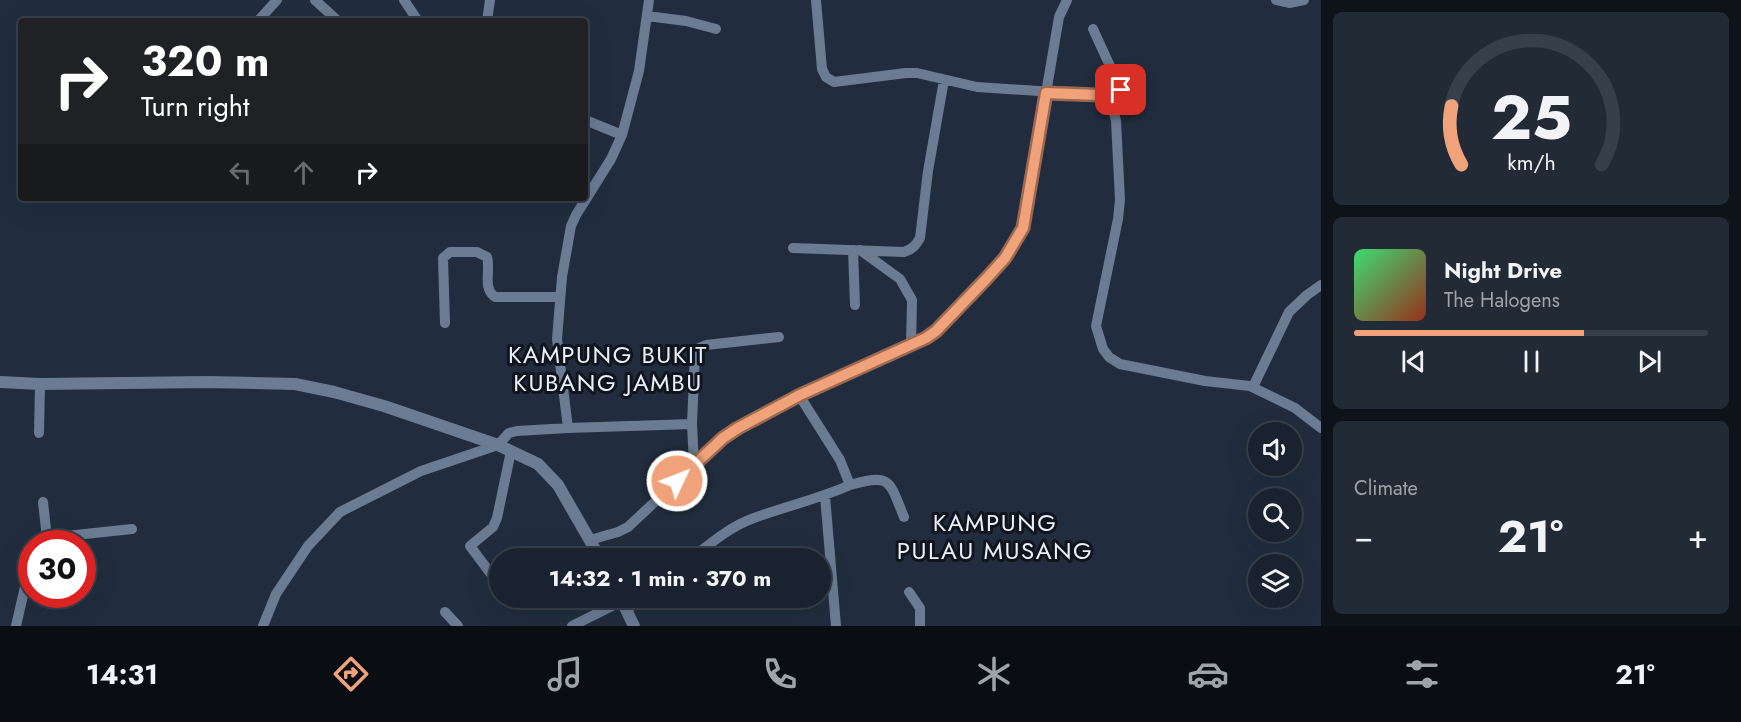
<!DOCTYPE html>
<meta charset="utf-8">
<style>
:root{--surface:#19222e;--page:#222a36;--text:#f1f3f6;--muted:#9fa4aa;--line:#373f4a;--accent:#f0a27a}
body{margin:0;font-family:Jost,sans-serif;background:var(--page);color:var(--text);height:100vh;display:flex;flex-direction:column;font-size:22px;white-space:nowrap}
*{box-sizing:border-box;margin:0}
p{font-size:20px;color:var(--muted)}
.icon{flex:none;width:33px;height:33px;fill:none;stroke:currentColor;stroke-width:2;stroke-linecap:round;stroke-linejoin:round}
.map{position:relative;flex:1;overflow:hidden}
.side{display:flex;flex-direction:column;gap:12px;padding:12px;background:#0e1319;width:420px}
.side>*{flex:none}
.guide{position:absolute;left:18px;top:18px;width:570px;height:183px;border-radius:6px;box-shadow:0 6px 24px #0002,0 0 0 2px var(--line);background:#202124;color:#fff;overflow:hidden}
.controls{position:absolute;left:1248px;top:422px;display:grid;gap:12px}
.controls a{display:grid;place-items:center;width:54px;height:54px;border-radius:50%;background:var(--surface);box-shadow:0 6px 24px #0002,0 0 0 2px var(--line);font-size:30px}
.speed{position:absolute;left:18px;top:530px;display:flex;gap:12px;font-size:30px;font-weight:700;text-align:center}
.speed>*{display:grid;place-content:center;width:78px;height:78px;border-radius:50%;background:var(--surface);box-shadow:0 6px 24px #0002,0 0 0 2px var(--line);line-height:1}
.speed .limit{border:9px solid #d22;background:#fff;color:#111}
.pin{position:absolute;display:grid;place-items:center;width:51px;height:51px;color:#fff;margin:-26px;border-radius:12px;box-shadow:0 3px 9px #0006}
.me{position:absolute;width:66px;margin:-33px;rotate:47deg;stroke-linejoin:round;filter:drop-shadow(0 0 4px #0008)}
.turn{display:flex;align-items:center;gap:21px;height:126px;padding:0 24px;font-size:27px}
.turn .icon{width:78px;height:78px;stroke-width:2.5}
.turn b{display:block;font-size:42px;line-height:51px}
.lanes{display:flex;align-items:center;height:57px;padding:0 24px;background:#0003;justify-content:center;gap:30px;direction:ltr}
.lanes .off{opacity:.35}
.big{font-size:45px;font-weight:700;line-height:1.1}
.side .tile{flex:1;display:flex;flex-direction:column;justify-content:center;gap:9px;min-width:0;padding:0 21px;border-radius:9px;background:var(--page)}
.side .dial{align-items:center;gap:0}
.dial svg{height:156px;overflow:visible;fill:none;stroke:var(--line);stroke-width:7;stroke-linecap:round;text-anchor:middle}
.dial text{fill:var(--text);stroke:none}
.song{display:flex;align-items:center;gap:18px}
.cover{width:72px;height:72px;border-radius:9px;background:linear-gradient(135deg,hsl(140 70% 55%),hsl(10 70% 35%))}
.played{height:6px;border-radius:3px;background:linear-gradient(90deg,var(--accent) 65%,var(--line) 65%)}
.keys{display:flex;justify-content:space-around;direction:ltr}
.heat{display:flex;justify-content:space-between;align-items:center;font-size:33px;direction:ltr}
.trip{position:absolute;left:489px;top:548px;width:342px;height:60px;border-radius:30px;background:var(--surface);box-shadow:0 6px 24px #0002,0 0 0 2px var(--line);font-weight:700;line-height:60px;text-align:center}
.tabs{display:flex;height:96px;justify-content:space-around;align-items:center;background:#0a0e12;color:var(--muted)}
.tabs .icon{width:42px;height:42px}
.tabs .selected{color:var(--accent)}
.tabs b{font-size:27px;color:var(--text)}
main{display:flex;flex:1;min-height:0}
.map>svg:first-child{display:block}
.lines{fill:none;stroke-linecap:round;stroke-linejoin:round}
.minor{stroke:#6b7b92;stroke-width:10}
.tertiary{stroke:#6b7b92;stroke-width:12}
.route-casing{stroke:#9c694f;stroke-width:15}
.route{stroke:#f0a27a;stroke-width:10}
.labels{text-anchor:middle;stroke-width:6;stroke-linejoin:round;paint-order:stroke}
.neighbourhood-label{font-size:24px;letter-spacing:1.5px;fill:#e7effa;stroke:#10151d}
</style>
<main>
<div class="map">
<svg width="1321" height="626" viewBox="0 0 1321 626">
<rect width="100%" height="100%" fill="#212d3e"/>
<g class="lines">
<!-- minor -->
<path class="minor" d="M315,0L338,21
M404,0L418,21
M816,0L822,69L826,77L834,82L906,73H917L977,87L1099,95L1111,101L1116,121L1120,200L1118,219L1096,326L1103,349L1109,357L1120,364L1205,381L1250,386L1295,408L1321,428
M1276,0L1289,3L1304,0
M647,16L686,21L716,29
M258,21L277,0
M487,21L490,0
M1093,29L1121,90L1119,94L1111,101
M585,120L622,135
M793,248L904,252C913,249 916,245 920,238L928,171L944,80
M853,250L855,305
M860,250L900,279L912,300L911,346
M445,323L443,258L450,252H477L487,257C491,270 482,288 495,297H560
M1253,387L1289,312L1307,295L1321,285
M568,428L557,339L562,277L571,226L576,215L611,159L622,135L639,71L649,0
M39,433L40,384
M694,465L692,424L695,354L699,348L706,345L779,337
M850,485C892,473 889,481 904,517
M825,496L836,626
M43,502L47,538
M590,540L618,532L628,527L723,438C784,393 860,374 926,338C940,328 952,315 964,302C987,279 1009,257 1023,228L1059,17L1067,0
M38,543L47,538L132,529
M692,558C711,543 731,526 754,518C786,506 819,499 850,485L840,460L799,395
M500,586L470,546L493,527L497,518L511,451
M909,592L920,608V626
M626,610L643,597
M445,612L458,626
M16,626L32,556
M263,626L276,594L308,546L340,512L421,471L498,445L509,433L517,431L568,428L692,424
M572,626L622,601"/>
<!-- tertiary -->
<path class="tertiary" d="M0,382L40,384L208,382L295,384L334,392L384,406L498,445L538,464L558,485L600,558
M620,597L634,626"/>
</g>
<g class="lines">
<defs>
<path id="route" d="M677,481L723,438L738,428L800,395L926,338L936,331L986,279L1005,258L1023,228L1046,93L1099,95L1111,100L1119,94L1121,90"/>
</defs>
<!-- route casing -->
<use href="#route" class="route-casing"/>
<!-- route -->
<use href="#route" class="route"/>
</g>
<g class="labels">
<!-- neighbourhood labels -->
<g class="neighbourhood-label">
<text x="608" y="363">KAMPUNG BUKIT<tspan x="608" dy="28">KUBANG JAMBU</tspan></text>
<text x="995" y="531">KAMPUNG<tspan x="995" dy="28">PULAU MUSANG</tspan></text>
</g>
</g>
</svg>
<div class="controls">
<a><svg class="icon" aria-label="sound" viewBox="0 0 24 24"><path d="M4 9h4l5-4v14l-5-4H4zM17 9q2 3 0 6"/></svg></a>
<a><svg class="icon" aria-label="search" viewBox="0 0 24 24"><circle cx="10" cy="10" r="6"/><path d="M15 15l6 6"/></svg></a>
<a><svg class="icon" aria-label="layers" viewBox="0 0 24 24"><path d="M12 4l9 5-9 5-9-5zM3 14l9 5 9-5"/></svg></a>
</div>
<div class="speed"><div class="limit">30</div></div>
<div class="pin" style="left:1121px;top:90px;background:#d93025"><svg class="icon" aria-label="arrive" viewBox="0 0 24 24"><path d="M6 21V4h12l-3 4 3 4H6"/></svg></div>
<svg class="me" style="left:677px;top:481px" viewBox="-20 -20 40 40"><circle r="17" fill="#f0a27a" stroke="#fff" stroke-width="3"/><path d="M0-11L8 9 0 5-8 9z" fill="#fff"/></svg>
<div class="trip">14:32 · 1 min · 370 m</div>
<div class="guide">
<div class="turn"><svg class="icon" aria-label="right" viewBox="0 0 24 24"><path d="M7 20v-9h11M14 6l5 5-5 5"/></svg><div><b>320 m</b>Turn right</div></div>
<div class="lanes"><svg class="icon off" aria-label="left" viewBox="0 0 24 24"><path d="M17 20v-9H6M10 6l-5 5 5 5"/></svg><svg class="icon off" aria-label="ahead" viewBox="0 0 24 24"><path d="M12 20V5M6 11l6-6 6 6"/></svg><svg class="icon" aria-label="right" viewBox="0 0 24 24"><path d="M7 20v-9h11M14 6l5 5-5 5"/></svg></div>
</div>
</div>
<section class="side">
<div class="tile dial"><svg viewBox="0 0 100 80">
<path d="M14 69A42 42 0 1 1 86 69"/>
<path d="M14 69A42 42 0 0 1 9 39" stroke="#f0a27a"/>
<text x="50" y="56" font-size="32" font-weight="700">25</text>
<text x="50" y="72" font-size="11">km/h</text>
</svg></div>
<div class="tile">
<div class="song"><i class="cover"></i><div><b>Night Drive</b><p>The Halogens</p></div></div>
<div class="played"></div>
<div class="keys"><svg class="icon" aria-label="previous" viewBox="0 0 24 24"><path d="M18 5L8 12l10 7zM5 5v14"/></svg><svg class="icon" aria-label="pause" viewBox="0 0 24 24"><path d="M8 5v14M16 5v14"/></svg><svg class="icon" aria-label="next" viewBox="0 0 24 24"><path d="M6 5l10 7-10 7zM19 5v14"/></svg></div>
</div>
<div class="tile"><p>Climate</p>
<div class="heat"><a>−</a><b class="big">21°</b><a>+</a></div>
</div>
</section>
</main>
<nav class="tabs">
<b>14:31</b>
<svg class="icon selected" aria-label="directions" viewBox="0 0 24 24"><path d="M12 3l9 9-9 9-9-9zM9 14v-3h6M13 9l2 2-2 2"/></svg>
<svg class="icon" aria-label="music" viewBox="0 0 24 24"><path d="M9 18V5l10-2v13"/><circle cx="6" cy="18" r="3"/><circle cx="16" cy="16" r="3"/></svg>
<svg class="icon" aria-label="phone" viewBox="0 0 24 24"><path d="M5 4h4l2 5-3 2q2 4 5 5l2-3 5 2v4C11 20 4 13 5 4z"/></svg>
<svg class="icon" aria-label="climate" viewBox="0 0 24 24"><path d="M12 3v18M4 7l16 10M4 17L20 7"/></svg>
<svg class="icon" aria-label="car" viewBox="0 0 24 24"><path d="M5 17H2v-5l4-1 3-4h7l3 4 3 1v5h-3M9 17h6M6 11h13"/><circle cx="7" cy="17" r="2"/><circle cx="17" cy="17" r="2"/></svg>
<svg class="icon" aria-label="filters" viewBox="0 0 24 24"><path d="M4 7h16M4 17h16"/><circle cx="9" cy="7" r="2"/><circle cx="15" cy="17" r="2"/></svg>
<b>21°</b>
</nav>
